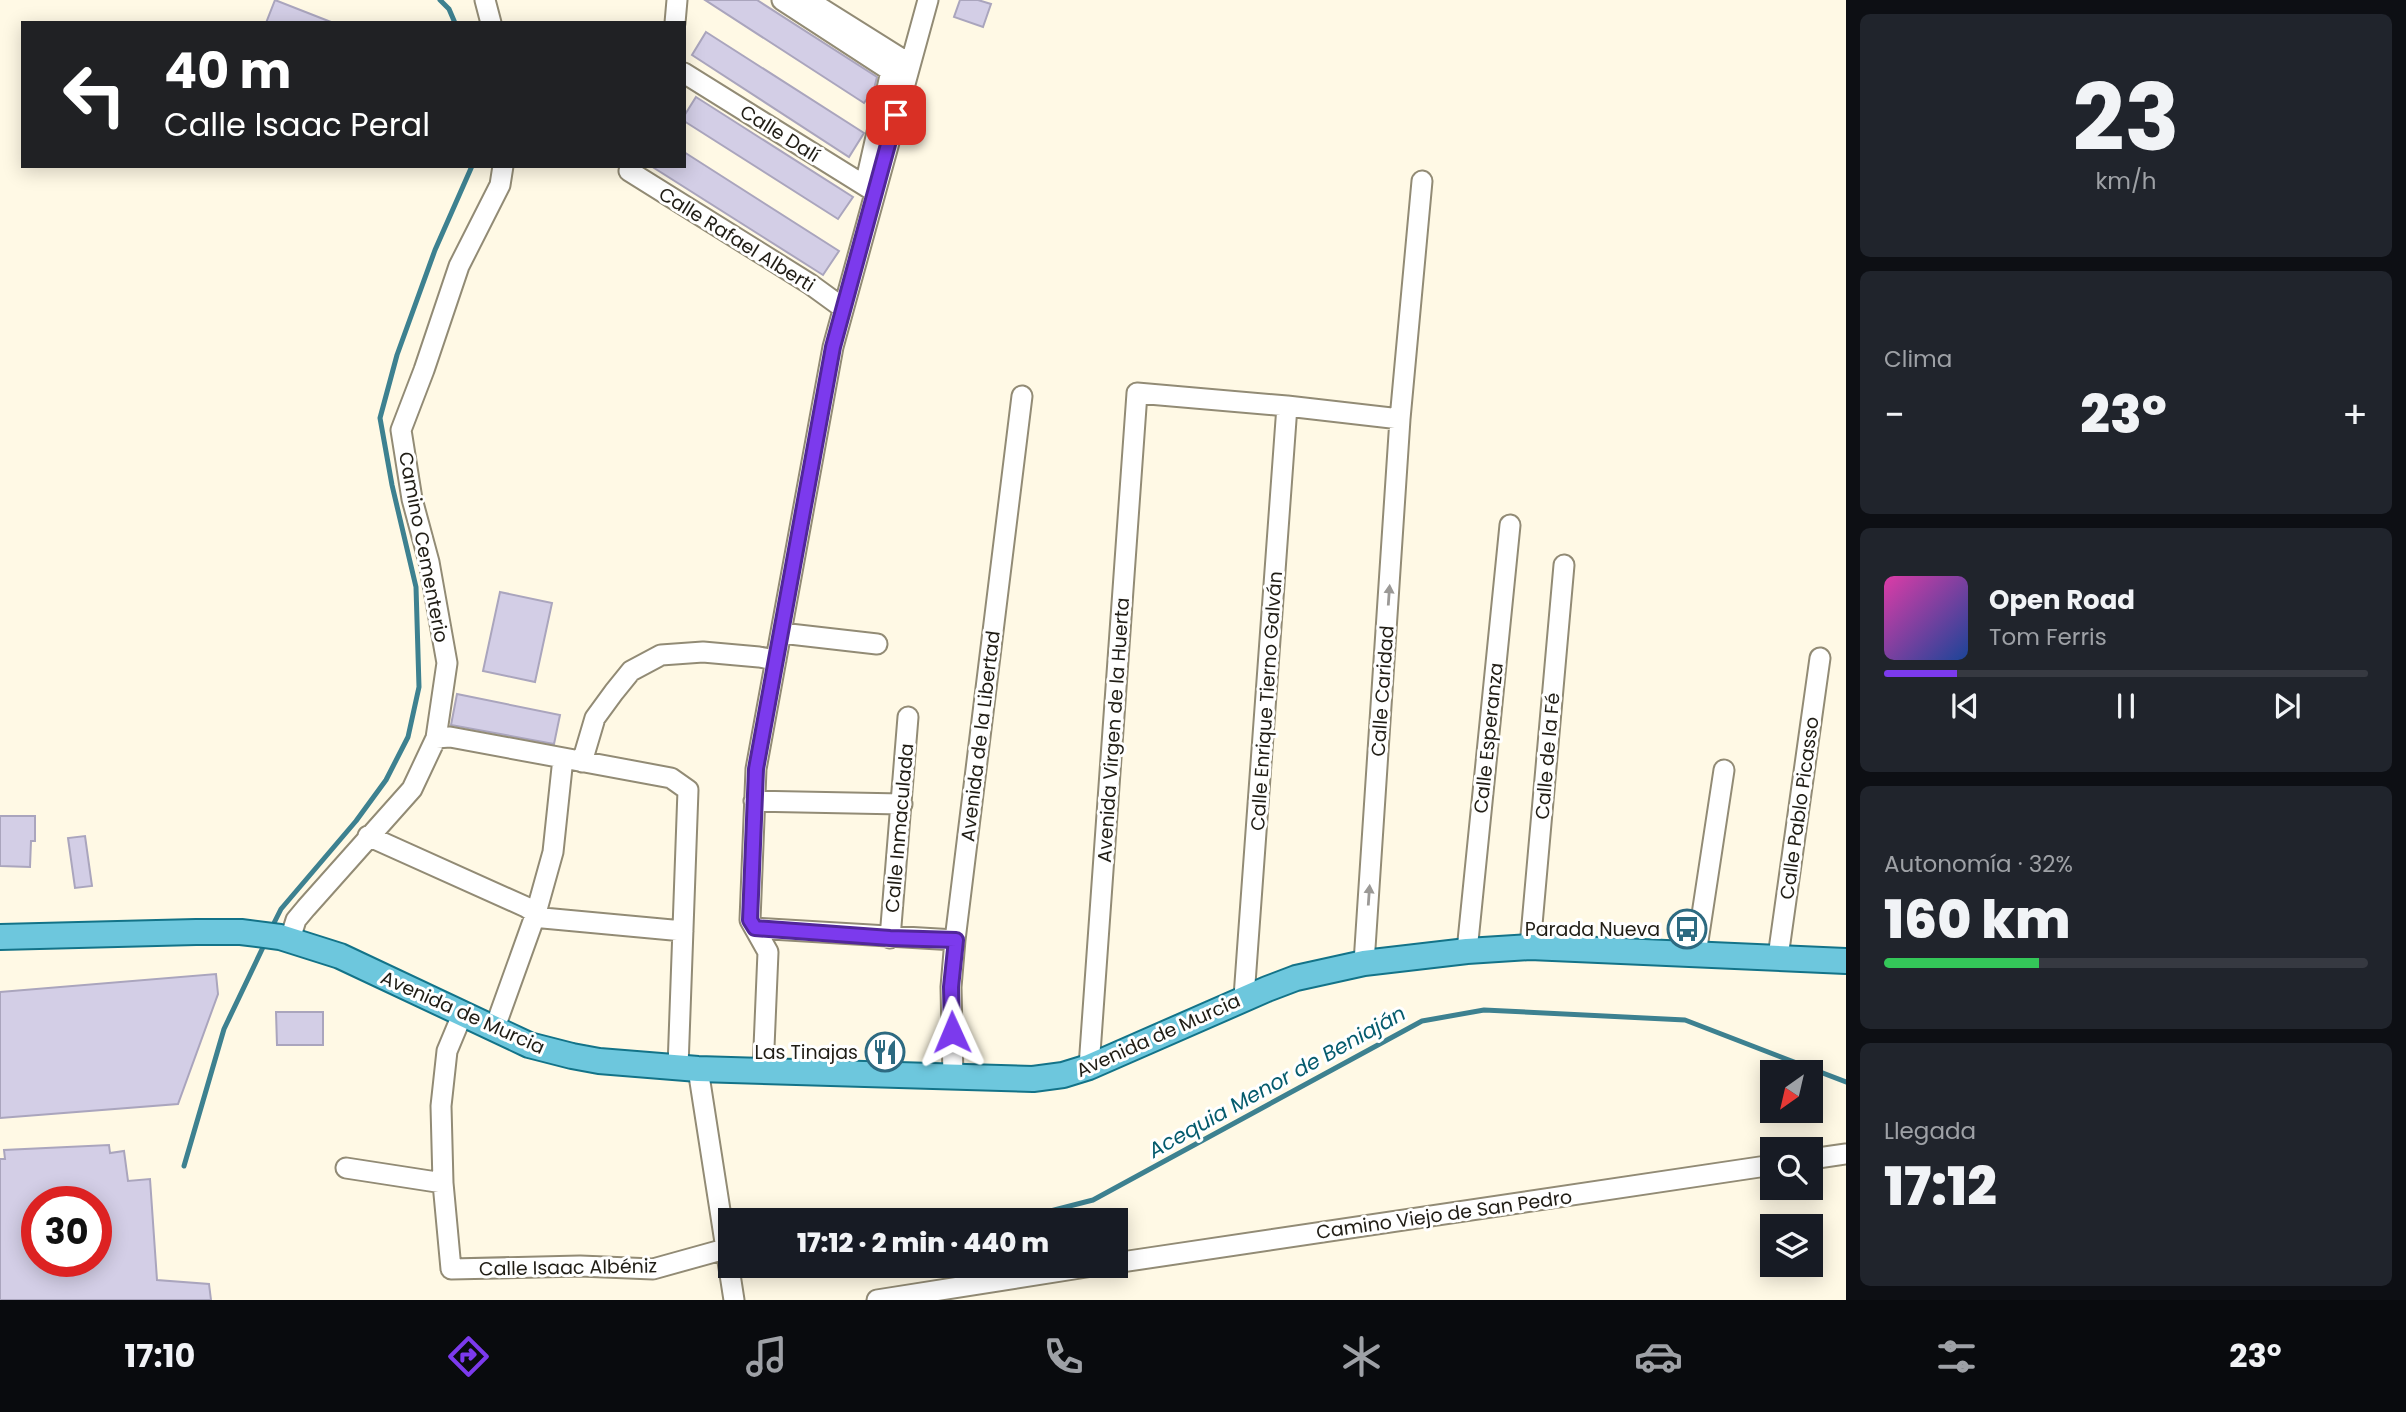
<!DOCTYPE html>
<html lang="es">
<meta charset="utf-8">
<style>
:root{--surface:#171b24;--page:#20242c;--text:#f1f3f6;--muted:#9ea1a6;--line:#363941;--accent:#7c3aed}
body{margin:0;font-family:Poppins,sans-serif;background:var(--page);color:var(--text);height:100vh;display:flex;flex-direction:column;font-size:26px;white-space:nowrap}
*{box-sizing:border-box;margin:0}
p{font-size:23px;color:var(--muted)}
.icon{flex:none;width:38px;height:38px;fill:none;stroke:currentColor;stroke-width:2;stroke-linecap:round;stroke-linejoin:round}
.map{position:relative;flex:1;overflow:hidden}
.side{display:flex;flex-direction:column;gap:14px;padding:14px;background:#0d0f14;width:560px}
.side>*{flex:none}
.hud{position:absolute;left:21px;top:21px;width:665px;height:147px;border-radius:0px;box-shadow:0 4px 18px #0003;background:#202124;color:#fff;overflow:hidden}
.needle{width:46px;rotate:214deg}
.buttons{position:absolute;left:1760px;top:1060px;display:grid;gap:14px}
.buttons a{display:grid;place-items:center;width:63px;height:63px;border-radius:0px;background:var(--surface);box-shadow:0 4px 18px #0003;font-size:35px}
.speed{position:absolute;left:21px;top:1186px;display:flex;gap:14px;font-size:35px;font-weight:700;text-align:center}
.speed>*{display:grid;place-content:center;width:91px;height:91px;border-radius:50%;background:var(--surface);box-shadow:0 4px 18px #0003;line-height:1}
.speed .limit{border:10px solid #d22;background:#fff;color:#111}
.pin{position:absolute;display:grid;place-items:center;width:60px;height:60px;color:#fff;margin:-30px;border-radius:14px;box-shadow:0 4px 10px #0006}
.me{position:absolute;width:77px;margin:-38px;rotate:359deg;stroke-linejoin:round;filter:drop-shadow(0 0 5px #0008)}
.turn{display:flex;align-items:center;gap:24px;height:147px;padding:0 28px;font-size:32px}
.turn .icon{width:91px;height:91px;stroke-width:2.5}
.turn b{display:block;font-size:49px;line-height:60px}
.big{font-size:52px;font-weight:800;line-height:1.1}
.side .widget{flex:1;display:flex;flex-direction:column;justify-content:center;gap:10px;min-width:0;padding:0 24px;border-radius:10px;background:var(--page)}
.side .dial{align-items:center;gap:0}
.dial b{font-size:91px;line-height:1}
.song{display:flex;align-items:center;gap:21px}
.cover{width:84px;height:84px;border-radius:10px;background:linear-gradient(135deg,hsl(320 70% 55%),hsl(220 70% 35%))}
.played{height:7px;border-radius:4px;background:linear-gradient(90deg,var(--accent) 15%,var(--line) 15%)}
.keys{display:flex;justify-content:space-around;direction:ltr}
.heat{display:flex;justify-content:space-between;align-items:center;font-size:38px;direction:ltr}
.charge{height:10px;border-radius:5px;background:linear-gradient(90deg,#34c759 32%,var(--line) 0)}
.trip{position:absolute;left:718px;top:1208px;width:410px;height:70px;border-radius:0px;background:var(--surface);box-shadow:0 4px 18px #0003;font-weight:800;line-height:70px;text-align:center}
.tabs{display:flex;height:112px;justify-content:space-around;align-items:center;background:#090b0e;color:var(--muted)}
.tabs .icon{width:49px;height:49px}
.tabs .on{color:var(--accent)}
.tabs b{font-size:32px;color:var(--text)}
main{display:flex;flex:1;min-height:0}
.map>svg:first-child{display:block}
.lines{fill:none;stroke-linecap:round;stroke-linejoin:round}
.stream{stroke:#3d8190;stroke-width:5}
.building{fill:#d3cee6;stroke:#aaa5bd;stroke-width:2;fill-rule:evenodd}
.minor-casing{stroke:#928b75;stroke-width:23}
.major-casing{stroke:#137388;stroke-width:28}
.minor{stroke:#fff;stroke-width:19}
.major{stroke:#6dc7dd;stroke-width:24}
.oneway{fill:#9b9996}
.route-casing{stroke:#51269a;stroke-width:18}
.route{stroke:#7c3aed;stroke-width:12}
.labels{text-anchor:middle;stroke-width:6;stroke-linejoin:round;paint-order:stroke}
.street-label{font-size:19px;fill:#201d15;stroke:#fff}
.poi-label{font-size:19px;fill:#201d15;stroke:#fff;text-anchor:end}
.water-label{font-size:21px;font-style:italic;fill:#055b6d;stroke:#fff}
</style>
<main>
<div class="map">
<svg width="1846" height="1300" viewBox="0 0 1846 1300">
<rect width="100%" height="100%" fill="#fff9e5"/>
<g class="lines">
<!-- stream -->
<path class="stream" d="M440,0L449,9L455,23
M271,929L281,909L356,821L386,780L408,737L419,687L416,587L392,485L380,418L397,355L435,250L472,166
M184,1166L224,1029L266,941
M1015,1220L1093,1200L1422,1021L1484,1010L1685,1020L1846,1082"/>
</g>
<!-- building -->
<path class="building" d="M275,0L331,22V23H266Z
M705,0H757L877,77L874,89L864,103Z
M960,0H978L991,4L983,27L954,17Z
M706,32L864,133L849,157L692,55Z
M696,97L853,197L838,219L684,121V116Z
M684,152L839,251L823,275L651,166H684Z
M500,592L552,603L535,682L483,671Z
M457,694L560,715L554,744L451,725Z
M0,816H35V841H31L30,867L0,866Z
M85,836L92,886L75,888L68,838Z
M216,974L218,994L178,1104L0,1118V992Z
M276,1012H323V1045H277Z
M109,1145L110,1153L124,1151L128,1181L150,1179L157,1280L209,1284L211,1300H0V1159H5L4,1150ZM37,1202H96V1262H37Z"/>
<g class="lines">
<defs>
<path id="minor" d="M485,0L491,23
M782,0L891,71L868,172
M808,0L910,64
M675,23L677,0
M684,73L875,192
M631,166L629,171L810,284L843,308
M781,633L877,644
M436,738L450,737L671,778L688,790L678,1067
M582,762L595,718L614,692L631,671L661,655L703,652L759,657L776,660
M754,801L902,804
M368,836L526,907L543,918L683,931
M755,928L955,940
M890,938L908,717
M290,939L296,920L306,908L412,789L436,738L447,663L429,562L412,499L401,430L424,370L459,266L500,185L503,166
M1530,947L1564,565
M1467,951L1510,525
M1696,954L1724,770
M1778,957L1820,658
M1364,963L1400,419L1422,181
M1244,997L1287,406
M462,1015L447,1051L441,1106L443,1183L451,1269L580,1266L653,1269L725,1249
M494,1030L536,913L553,852L563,758
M1089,1067L1137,393L1287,406L1400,419
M698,1069L734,1300
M763,1071L768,952L750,920L756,769L833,347L928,0
M953,1077L951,987L955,940L1022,396
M1811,1159L1846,1154
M346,1168L443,1183
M1115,1263L1773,1165
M877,1300L1099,1265"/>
<path id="major" d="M0,937L196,932H241L280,937L340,956L529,1045L572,1056L599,1061L698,1069L1033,1079L1063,1075L1089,1067L1267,989L1296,978L1364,963L1467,951L1530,947L1846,961"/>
</defs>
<!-- minor casing -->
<use href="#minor" class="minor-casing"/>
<!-- major casing -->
<use href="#major" class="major-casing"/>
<!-- minor -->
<use href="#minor" class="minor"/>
<!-- major -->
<use href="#major" class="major"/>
</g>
<!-- one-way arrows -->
<defs><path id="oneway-solid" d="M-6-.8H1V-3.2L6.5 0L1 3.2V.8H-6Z" transform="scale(1.75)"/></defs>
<g class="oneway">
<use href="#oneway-solid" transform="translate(1389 595) rotate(-86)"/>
<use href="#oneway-solid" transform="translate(1369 895) rotate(-86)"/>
</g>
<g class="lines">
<defs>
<path id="route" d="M896,115L833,347L756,769L750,920L755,928L890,938L956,940L951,987L952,1032"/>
</defs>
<!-- route casing -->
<use href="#route" class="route-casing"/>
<!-- route -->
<use href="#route" class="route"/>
</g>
<!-- icons -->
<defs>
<symbol id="bus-ring" viewBox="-11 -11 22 22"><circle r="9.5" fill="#fff" stroke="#2d6a81" stroke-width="1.5"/><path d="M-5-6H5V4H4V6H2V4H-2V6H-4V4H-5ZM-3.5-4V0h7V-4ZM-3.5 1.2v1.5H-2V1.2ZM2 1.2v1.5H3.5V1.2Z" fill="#2d6a81"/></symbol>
<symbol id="restaurant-ring" viewBox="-11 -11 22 22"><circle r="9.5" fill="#fff" stroke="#2d6a81" stroke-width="1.5"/><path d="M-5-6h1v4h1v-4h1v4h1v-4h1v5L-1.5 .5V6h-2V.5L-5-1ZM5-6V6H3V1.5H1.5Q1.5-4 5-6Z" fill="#2d6a81"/></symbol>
</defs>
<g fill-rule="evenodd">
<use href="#bus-ring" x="1665" y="907" width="44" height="44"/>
<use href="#restaurant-ring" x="863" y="1030" width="44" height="44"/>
</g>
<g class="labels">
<!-- street labels -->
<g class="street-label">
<text transform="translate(780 133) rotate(32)" y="7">Calle Dalí</text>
<text transform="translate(737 239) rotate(32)" y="7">Calle Rafael Alberti</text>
<text transform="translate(424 547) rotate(79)" y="7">Camino Cementerio</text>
<text transform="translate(1382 691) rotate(-86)" y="7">Calle Caridad</text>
<text transform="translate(1266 701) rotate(-86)" y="7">Calle Enrique Tierno Galván</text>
<text transform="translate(1113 730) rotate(-86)" y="7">Avenida Virgen de la Huerta</text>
<text transform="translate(980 736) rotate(-83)" y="7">Avenida de la Libertad</text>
<text transform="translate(1488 738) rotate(-84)" y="7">Calle Esperanza</text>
<text transform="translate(1547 756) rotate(-85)" y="7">Calle de la Fé</text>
<text transform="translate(1799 808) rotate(-82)" y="7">Calle Pablo Picasso</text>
<text transform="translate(899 828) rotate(-85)" y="7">Calle Inmaculada</text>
<text transform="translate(463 1012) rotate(24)" y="7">Avenida de Murcia</text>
<text transform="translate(1158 1035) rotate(-24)" y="7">Avenida de Murcia</text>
<text transform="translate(1444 1214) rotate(-8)" y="7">Camino Viejo de San Pedro</text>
<text transform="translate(568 1267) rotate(-1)" y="7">Calle Isaac Albéniz</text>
</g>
<!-- poi labels -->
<g class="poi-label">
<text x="1660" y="936">Parada Nueva</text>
<text x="858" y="1059">Las Tinajas</text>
</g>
<!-- water labels -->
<g class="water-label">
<text transform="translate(1277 1082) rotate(-29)" y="7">Acequia Menor de Beniaján</text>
</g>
</g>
</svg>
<div class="buttons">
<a><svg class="needle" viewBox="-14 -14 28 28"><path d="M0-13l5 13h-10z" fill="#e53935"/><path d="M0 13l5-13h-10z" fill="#9ea1a6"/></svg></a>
<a><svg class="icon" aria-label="search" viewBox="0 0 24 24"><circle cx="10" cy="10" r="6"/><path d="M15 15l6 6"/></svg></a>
<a><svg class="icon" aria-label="layers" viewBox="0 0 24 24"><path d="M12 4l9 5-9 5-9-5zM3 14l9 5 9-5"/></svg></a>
</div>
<div class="speed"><div class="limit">30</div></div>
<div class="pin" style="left:896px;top:115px;background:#d93025"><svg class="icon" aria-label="arrive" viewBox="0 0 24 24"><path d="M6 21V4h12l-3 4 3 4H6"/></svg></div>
<svg class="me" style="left:952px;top:1032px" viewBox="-20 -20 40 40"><path d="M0-17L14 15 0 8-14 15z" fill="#7c3aed" stroke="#fff" stroke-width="4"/></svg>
<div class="trip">17:12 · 2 min · 440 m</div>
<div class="hud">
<div class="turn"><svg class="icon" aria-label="left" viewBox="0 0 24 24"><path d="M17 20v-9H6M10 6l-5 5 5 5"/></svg><div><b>40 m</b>Calle Isaac Peral</div></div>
</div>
</div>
<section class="side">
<div class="widget dial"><b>23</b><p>km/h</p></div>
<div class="widget"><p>Clima</p>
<div class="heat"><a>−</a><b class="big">23°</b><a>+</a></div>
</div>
<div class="widget">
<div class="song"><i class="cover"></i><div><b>Open Road</b><p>Tom Ferris</p></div></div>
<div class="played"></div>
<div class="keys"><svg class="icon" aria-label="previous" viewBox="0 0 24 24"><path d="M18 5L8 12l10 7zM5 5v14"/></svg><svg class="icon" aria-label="pause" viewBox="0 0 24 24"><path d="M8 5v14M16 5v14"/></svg><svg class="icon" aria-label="next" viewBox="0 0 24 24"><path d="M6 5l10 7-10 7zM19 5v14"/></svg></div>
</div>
<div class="widget"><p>Autonomía · 32%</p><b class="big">160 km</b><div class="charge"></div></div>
<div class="widget"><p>Llegada</p><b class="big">17:12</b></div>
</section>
</main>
<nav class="tabs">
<b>17:10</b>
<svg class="icon on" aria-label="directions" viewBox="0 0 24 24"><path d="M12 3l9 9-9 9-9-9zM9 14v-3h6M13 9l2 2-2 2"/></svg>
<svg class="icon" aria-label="music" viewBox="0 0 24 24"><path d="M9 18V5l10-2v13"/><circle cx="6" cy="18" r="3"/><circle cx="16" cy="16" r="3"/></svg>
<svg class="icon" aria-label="phone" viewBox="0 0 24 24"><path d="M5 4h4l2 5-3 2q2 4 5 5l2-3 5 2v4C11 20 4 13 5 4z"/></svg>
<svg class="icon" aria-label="climate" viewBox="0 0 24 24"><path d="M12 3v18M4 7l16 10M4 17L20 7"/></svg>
<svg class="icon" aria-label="car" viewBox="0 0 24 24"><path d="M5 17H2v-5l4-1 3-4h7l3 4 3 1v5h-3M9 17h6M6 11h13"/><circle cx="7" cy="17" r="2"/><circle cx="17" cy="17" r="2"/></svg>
<svg class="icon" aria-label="filters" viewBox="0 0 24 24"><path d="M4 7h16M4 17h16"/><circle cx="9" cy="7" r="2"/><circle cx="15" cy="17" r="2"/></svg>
<b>23°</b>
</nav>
